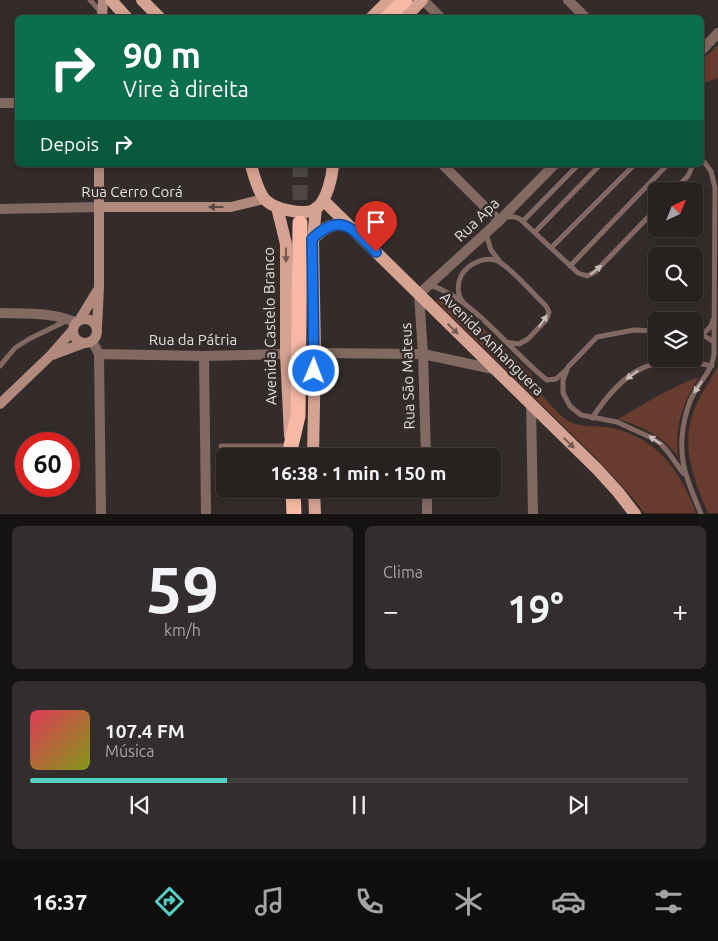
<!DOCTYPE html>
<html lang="pt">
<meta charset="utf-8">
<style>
:root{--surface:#272120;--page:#332e2d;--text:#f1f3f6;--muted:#a4a3a5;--line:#433e3e;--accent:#56cec4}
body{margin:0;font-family:Ubuntu,sans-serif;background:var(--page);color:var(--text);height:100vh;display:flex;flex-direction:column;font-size:19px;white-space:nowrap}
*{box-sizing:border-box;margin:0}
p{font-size:16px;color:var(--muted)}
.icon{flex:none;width:28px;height:28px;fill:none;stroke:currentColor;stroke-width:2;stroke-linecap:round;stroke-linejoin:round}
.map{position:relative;height:514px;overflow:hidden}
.details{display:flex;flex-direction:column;gap:12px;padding:12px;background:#151212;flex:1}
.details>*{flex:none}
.guide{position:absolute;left:15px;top:15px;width:689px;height:152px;border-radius:8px;box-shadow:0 2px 8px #0003,0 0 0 1px var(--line);background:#0b6e4f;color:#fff;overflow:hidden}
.needle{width:32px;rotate:43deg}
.tools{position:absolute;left:648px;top:182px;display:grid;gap:10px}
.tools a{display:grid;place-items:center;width:55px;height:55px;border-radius:8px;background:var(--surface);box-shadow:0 2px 8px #0003,0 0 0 1px var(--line);font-size:25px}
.speed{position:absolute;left:15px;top:432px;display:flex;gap:10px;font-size:25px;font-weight:700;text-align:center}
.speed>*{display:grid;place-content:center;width:65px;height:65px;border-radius:50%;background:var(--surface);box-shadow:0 2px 8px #0003,0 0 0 1px var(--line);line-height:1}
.speed .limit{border:8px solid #d22;background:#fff;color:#111}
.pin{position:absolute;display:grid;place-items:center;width:42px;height:42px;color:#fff;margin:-51px -21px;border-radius:50% 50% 50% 0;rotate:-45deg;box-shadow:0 0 5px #0007}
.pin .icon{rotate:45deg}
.me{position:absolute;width:55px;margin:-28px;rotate:1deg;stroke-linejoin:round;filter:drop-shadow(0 0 4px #0008)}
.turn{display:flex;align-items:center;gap:18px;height:105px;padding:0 25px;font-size:22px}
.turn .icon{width:65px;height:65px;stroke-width:2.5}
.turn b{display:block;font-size:35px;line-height:42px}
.then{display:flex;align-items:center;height:48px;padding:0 25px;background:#0003;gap:10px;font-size:19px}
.big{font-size:38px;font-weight:700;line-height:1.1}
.details .widget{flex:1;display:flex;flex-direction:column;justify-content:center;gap:8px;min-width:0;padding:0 18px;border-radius:8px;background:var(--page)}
.details .dial{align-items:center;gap:0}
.dial b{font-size:65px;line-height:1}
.song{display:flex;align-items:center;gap:15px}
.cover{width:60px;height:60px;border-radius:8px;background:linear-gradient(135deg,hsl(350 70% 55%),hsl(70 70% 35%))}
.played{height:5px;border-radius:2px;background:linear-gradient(90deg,var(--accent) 30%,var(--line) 30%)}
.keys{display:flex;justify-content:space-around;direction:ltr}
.heat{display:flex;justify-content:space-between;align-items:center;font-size:28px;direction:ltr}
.details .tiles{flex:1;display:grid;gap:12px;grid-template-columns:1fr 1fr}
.widget:last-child{grid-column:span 2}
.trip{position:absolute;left:216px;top:448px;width:285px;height:50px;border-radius:8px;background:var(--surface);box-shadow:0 2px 8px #0003,0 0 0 1px var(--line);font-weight:700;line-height:50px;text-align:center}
.tabs{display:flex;height:80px;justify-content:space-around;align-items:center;background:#100d0d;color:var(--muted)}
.tabs .icon{width:35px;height:35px}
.tabs .selected{color:var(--accent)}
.tabs b{font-size:22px;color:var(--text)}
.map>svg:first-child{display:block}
.green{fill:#673b2d}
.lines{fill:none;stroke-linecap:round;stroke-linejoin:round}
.highway-tunnel{stroke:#4e4745;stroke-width:15;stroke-dasharray:15 8;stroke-linecap:butt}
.lane{stroke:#826961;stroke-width:5}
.street{stroke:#826961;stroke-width:10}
.secondary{stroke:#b2897d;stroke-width:10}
.primary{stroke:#d6a292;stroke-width:12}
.highway{stroke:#f7b9a6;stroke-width:15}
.oneway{fill:#5a4843}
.oneway2{fill:#755b54}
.oneway3{fill:#c6bbb7}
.route-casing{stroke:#114b97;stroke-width:12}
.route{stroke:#1a73e8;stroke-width:9}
.labels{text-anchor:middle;stroke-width:5;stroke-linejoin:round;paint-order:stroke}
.street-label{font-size:15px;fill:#e3dedc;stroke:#342c2a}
</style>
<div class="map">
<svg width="718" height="514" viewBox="0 0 718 514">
<rect width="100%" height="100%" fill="#342c2a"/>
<!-- green -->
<path class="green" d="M718,45V78L701,84V61Z
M440,295L463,308L533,376L530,381C541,393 556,414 570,422C582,428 598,425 612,428C657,438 681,471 696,513H644L632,497L596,458L436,301Z
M718,366V513H708C694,481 680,446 694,410C700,395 710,381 718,366Z
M699,377C682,405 675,424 678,457C663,435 642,427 618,419C646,403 668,388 699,377Z"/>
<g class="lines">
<!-- highway-tunnel -->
<path class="highway-tunnel" d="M300,223V174L301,165"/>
<!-- lane -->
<path class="lane" d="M90,0L101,12
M673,191L688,176L693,165
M505,217H515L520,219L578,273L587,276L595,272L656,209
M523,221L578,165
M535,232L600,165
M486,234L491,250L500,262
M551,248L634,165
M570,266L667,165
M430,285C474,299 510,351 547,380L556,379L567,369
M463,302C457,295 457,284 461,276C468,263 488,254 501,263C517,274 532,293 546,306L549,312L546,320L528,339L519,344L505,342
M656,331L634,330L597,337L568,367L563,380V393L570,406L581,415L617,422L652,438L661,444L668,452L683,473
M695,332H705L711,326L713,320
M700,333L714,342
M0,366L15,348L29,339L66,321
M592,418C625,369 652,352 712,366
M221,446H288
M701,514C688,481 678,464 683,428C685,417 687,406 693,395C700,381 712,371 714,355L715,188L711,171L701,158"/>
<!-- street -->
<path class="street" d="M423,0L441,18
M568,0L586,18
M701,51L718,33
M0,103H18
M443,165L499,221
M0,209L100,207
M0,313C27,314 50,312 75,322
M92,341L99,354L101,514
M315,353L423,354L493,369
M99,354L204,356L286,354
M204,356L206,514
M531,405L533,514
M426,456L423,354L419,294L499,221L554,165
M427,489V514"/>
<!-- secondary -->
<path class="secondary" d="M102,18L103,0
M100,207H231L264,199
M73 331a12 12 0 1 1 24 0a12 12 0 1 1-24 0Z
M80,319L99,288
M97,327L99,287V165
M52,355L84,343
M0,404L51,355L72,331"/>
<!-- primary -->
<path class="primary" d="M111,0L127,18
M142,0L160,18
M371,18L389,0
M405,18L422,0
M251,165C254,176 257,188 263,197C271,209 305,217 317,208C327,199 332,178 333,165
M323,200L598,470L618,492L635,514
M277,207L286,244V354L290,436
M313,239C324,227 335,221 351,227
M313,456L315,353L313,239L316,208
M314,489L315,514"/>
<!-- highway -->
<path class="highway" d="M387,18L405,0
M291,456V446L298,416L300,223
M293,489L294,514"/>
</g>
<!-- one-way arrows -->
<defs><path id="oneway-solid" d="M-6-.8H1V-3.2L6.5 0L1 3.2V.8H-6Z" transform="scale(1.25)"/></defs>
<use class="oneway" href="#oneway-solid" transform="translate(216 207) rotate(-180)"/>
<g class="oneway2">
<use href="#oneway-solid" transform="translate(286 255) rotate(90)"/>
<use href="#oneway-solid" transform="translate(453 329) rotate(45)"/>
<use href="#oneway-solid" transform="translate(569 443) rotate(44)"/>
</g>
<g class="oneway3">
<use href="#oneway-solid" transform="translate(596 270) rotate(-40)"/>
<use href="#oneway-solid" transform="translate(543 321) rotate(-55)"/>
<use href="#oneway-solid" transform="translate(632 375) rotate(144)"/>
<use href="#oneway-solid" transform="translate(698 387) rotate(123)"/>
<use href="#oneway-solid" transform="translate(655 440) rotate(-146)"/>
</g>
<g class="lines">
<defs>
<path id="route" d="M314,371L312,239C341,211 353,229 376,252"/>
</defs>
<!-- route casing -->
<use href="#route" class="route-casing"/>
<!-- route -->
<use href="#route" class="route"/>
</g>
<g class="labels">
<!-- street labels -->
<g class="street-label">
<text x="132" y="197">Rua Cerro Corá</text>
<text transform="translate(477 220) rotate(-44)" y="5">Rua Apa</text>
<text transform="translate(270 326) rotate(-91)" y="5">Avenida Castelo Branco</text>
<text x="193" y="345">Rua da Pátria</text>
<text transform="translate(492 344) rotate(45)" y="5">Avenida Anhanguera</text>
<text transform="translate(408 376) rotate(-92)" y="5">Rua São Mateus</text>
</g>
</g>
</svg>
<div class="tools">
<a><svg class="needle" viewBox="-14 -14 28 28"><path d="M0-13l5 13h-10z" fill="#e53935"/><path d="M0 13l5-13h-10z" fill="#a4a3a5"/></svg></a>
<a><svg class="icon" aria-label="search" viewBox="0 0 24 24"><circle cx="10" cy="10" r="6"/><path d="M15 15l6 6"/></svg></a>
<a><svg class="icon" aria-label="layers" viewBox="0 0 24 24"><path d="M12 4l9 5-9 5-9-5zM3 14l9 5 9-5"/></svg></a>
</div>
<div class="speed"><div class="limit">60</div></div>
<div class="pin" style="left:376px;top:252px;background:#d93025"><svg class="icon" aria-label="arrive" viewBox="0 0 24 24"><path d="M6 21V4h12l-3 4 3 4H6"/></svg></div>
<svg class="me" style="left:314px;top:371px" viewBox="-20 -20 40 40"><circle r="17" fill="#1a73e8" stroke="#fff" stroke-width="3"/><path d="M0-11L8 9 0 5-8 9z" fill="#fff"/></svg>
<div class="trip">16:38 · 1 min · 150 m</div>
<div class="guide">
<div class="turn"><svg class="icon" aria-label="right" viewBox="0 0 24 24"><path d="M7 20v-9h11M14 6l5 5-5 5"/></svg><div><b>90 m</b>Vire à direita</div></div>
<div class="then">Depois<svg class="icon" aria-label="right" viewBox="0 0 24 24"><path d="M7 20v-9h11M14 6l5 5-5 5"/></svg></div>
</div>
</div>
<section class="details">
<div class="tiles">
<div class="widget dial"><b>59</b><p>km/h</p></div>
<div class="widget"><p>Clima</p>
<div class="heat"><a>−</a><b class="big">19°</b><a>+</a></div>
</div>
<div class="widget">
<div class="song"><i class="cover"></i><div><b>107.4 FM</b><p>Música</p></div></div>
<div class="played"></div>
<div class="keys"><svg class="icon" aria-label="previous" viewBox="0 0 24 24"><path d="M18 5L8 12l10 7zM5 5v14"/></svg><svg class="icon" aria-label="pause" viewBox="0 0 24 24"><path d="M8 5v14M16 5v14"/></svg><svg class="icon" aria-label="next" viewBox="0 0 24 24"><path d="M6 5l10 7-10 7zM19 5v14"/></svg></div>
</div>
</div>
</section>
<nav class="tabs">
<b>16:37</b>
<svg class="icon selected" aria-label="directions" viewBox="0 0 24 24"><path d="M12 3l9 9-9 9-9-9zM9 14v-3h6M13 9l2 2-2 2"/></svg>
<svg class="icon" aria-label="music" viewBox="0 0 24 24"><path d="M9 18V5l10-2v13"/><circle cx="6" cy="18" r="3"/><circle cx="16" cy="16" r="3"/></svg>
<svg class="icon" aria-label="phone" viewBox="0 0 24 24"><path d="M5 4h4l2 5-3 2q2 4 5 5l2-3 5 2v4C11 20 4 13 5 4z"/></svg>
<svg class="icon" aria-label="climate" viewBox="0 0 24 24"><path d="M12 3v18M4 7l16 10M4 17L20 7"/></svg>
<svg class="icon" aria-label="car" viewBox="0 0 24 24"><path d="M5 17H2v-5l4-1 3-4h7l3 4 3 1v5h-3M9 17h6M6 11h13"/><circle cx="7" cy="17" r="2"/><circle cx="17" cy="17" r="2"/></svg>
<svg class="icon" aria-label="filters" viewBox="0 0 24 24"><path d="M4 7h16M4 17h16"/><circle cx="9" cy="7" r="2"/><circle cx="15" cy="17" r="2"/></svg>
</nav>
